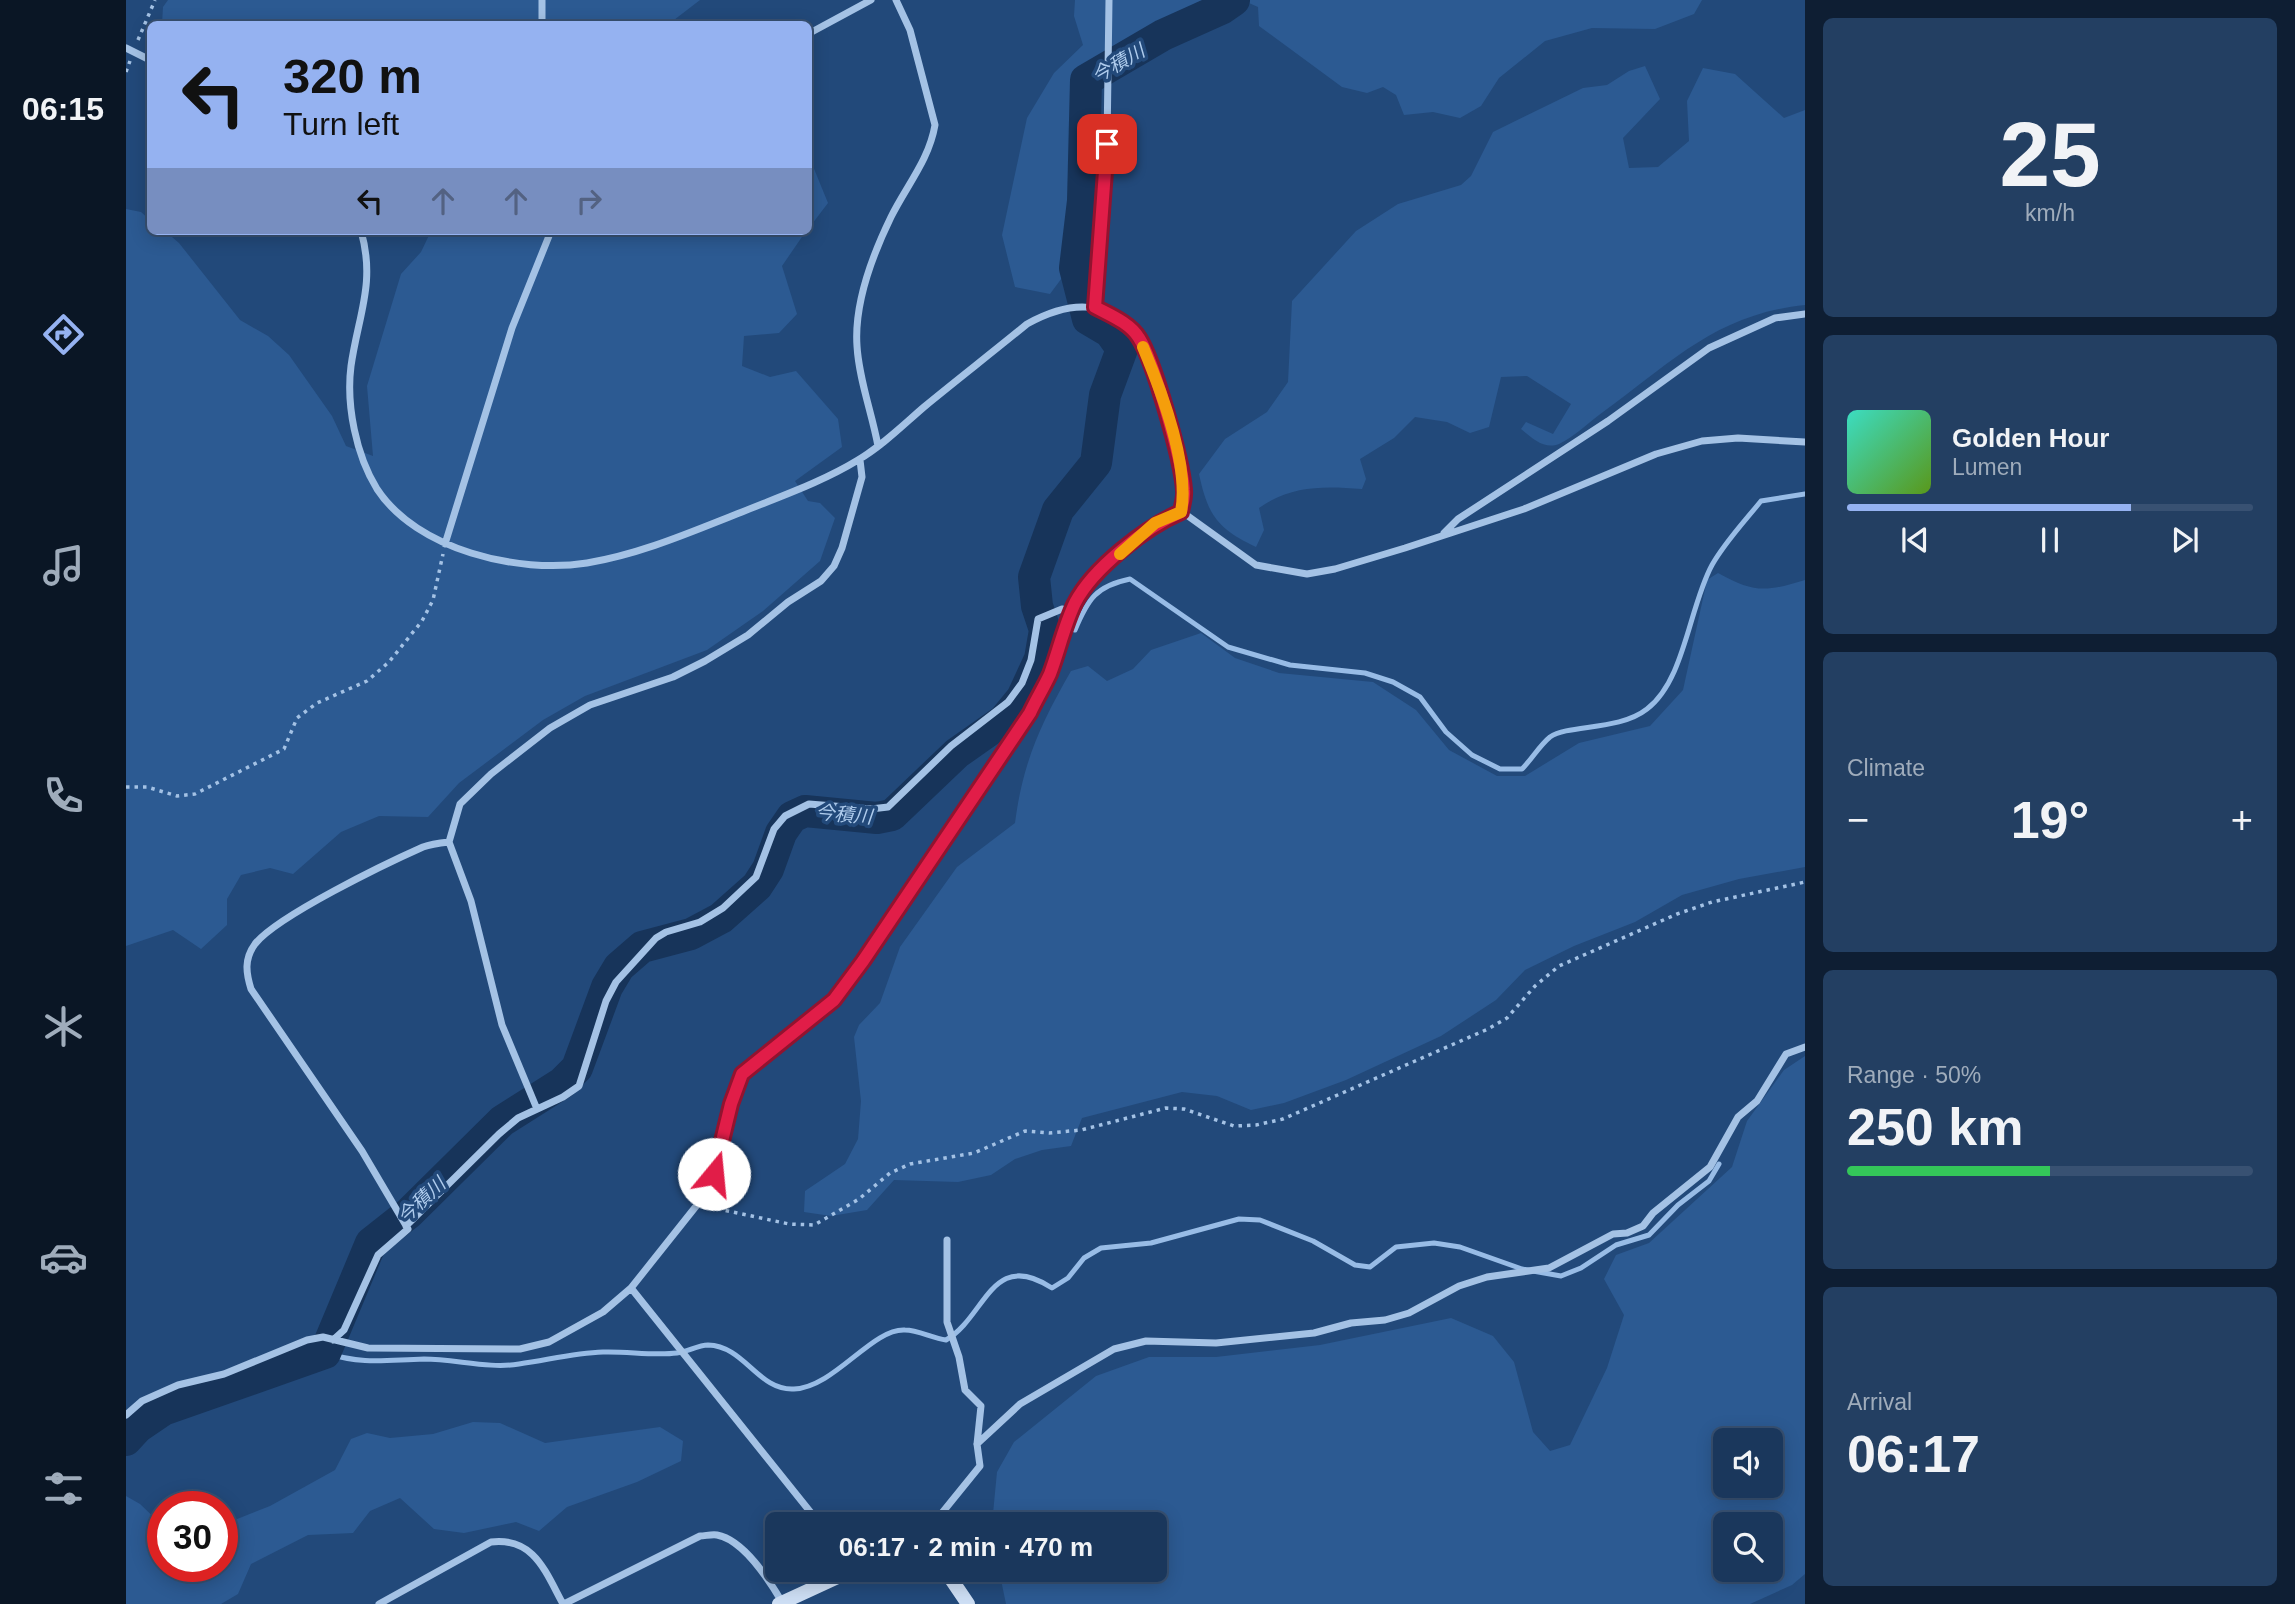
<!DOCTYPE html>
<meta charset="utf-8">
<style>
:root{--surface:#1a375c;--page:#233f62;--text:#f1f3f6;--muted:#9facbb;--line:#385172;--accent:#95b2f1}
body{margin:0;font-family:Arial,"Noto Sans JP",sans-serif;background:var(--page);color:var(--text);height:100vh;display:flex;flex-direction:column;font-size:26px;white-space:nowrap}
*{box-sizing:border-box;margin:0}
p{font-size:23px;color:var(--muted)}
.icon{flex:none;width:38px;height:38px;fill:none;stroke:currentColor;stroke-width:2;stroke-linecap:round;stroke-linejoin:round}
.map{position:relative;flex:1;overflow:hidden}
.details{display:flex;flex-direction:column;gap:18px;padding:18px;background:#0e1e33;width:490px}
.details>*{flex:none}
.top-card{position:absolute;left:21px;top:21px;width:665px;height:214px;border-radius:10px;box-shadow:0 4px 18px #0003,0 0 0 2px var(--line);background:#95b2f1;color:#111;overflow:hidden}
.buttons{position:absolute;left:1587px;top:1428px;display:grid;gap:14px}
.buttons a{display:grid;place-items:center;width:70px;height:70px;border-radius:10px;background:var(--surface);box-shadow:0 4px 18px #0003,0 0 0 2px var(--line);font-size:35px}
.speed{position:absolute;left:21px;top:1491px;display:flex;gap:14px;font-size:35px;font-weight:700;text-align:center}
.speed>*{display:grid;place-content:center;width:91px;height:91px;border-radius:50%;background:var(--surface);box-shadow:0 4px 18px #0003,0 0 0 2px var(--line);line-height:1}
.speed .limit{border:10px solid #d22;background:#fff;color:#111}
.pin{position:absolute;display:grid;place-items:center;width:60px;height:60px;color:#fff;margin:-30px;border-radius:14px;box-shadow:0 4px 10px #0006}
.me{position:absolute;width:77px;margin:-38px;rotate:17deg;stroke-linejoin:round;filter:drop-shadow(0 0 5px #0008)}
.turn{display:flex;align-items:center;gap:24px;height:147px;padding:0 21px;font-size:32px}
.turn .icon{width:91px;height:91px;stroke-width:2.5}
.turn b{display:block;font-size:49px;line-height:60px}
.lanes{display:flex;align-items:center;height:66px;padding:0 21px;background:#0003;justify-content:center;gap:35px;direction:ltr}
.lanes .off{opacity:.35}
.big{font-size:52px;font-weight:700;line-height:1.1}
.details .card{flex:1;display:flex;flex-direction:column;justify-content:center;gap:10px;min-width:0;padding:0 24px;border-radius:10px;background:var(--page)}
.details .dial{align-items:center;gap:0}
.dial b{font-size:91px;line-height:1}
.song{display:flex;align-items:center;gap:21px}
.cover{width:84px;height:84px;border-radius:10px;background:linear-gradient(135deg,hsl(170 70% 55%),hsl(90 70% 35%))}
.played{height:7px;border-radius:4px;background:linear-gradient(90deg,var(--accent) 70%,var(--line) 70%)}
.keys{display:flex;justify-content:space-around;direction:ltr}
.heat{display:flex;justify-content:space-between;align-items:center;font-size:38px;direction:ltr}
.charge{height:10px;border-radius:5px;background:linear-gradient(90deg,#34c759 50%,var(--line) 0)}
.trip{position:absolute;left:639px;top:1512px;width:402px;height:70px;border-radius:10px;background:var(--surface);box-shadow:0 4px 18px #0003,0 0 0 2px var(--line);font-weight:700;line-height:70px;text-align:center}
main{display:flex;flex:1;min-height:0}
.dock{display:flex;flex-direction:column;width:126px;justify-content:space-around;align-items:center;background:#0a1625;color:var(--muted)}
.dock .icon{width:49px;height:49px}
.dock .current{color:var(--accent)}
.dock b{font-size:32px;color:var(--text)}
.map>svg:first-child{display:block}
.green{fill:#2c5a92;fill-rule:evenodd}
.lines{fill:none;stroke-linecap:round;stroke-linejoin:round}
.stream{stroke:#98bce6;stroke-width:5}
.river{stroke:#17345a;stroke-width:32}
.path{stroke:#a4c2e5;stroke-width:3.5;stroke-dasharray:3.5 5;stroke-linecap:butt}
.street{stroke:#a4c2e5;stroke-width:7}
.secondary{stroke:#cddef4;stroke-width:14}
.route-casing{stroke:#92132f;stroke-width:18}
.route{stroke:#e11d48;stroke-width:12}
.slow{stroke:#f59e0b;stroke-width:12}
.labels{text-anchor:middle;stroke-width:7;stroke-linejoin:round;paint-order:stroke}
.water-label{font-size:19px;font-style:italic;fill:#afcced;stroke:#22497a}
</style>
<main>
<nav class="dock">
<b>06:15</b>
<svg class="icon current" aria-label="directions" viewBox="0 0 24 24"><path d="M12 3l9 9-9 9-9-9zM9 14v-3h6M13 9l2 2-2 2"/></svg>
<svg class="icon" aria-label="music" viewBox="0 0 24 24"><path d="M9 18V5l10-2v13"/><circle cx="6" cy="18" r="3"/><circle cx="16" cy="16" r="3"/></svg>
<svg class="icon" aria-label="phone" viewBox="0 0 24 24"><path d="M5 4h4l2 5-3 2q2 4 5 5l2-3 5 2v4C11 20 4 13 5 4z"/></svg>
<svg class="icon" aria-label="climate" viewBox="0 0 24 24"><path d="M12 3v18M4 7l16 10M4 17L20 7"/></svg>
<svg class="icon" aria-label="car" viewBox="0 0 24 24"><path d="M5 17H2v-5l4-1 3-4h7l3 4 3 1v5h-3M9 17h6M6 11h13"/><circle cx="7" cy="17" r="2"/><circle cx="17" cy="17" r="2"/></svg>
<svg class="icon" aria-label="filters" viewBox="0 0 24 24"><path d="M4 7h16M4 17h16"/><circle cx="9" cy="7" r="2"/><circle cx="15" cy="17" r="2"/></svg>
</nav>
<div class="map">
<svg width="1679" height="1604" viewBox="0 0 1679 1604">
<rect width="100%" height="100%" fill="#22497a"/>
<!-- green -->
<path class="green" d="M42,0H574L548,20L547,24H36L37,7Z
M949,0H1101L1057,14L1003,48L955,73L947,263L924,294L889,287L876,235L901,118L928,73L957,45L948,16Z
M1116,0H1576L1568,14L1529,29L1466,28L1419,41L1373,78L1355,106L1334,118L1307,112L1278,115L1270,95L1257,87L1241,93L1216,87L1133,26L1132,7Z
M1519,66L1534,99L1497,138L1503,168L1532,167L1563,141L1561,101L1577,68L1609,74L1658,118L1679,110V305C1590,314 1545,363 1477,412C1463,422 1448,437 1433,444C1418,450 1406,438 1395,429L1400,422L1427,434L1445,404L1401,376L1375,377L1363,427L1344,433L1321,422L1289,417L1268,438L1234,459L1240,479L1236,489C1198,486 1165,485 1133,508L1138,530L1130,547C1092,529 1082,516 1073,474L1099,439L1141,412L1162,382L1166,301L1230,231L1272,204L1335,185L1345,176L1367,132L1457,88L1481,85L1503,71Z
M682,154L702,203L683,228H682Z
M0,209L15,212L24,220V231H39L53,243L114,320L142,336L163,355L206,416L220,446L247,456L241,386L275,274L295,252L305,231H680L656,266L671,314L653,333L618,336L616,366L644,377L670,371L712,419L716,447L669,481L682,501L694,503L709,518L694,561L637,611L581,650L459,696L417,720L333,783L302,817L253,816L215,832L167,874L144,868L115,875L101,899V925L75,949L47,930L0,946Z
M1592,573C1628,593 1640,592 1679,580V867L1613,879L1556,895L1509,922L1448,946L1399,970L1370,1000L1315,1036L1220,1080L1158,1103L1125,1110L1091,1096L1056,1092L956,1118L945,1146L916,1150L889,1159L865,1175L832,1182L768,1180L741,1210L705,1216L678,1212L679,1191L719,1164L732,1139L735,1101L728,1037L733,1025L754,1003L774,947L831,867L889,823C897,762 914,725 945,671L962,666L981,681L1007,669L1025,650L1075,633L1109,658L1153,673L1247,682L1290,710L1323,750L1371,776H1399L1453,743L1524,726L1557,690L1581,580Z
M1679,1056V1574L1666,1585L1624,1604H880L873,1570H1029V1524H866L871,1472L888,1442L970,1376L1023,1357H1090L1194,1345L1325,1318L1367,1336L1388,1362L1407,1432L1424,1451L1444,1445L1481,1368L1498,1315L1478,1279L1490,1255L1523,1243L1606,1167L1621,1121L1658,1070ZM1600,1440H1645V1486H1600ZM1600,1524H1645V1570H1600Z
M347,1422L374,1423L419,1443L534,1427L557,1441L555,1461L511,1482L441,1507L413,1531L390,1522L338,1533L308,1529L274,1498L244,1511L227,1533L182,1535L125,1564L112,1594L95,1604H0V1496L14,1504L37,1526V1566H96V1525L144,1506L209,1470L225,1439L241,1433L264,1438L307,1434Z"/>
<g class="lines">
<!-- stream -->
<path class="stream" d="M919,630L927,623L949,630C962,599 970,586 1004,579L1102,647L1164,665L1239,673L1267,682L1294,697L1320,732L1346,755L1374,769H1396C1405,760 1414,745 1424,737C1443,724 1493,731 1521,709C1559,680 1563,607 1586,565C1599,542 1618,522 1635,501L1679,494
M199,1353C239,1365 259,1360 298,1359C329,1359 363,1369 393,1364C422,1360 448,1353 477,1352C501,1351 527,1356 551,1353C561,1352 572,1345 582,1345C619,1346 632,1391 668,1389C709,1387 746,1328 779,1330C792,1330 806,1338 820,1340C860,1317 865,1248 926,1288L942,1278L958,1258L975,1248L1025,1243L1113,1219L1134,1220L1187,1241L1229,1265L1244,1267L1270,1247L1308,1243L1334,1247L1396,1269L1435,1276L1455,1268L1490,1245L1523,1235L1552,1205L1583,1181L1593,1164"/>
<!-- river -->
<path class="river" d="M0,1440L12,1427L37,1410L199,1353L245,1243L283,1213L376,1121L436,1083L451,1068L481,987L493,967L516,947L565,934L595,918L631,886L642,869L655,833L666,817L679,811L751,818L766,815L831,753L878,720L896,698L914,659L919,630L911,606L908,577L932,510L970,463L979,395L996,349L984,332L962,319L949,268L957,201L960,80L1037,35L1095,9L1108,0"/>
<!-- path -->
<path class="path" d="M12,40L29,0
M0,72L4,61
M0,787H21L51,796L69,794L158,749L171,718L191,703L241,681L263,662L296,621L307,600L317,554
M583,1207L663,1224L688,1225L733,1199L764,1173L784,1164L848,1153L899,1131L923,1133L955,1130L1040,1108L1058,1109L1108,1126L1130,1125L1157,1119L1362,1029L1381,1018L1409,986L1433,966L1551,914L1586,902L1679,882"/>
<!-- street -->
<path class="street" d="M416,24V0
M682,34L745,0
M0,48L24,60
M235,231C250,283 232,316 225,366C220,405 230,455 251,489C291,550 392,574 461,563C515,554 565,532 616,512C655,496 696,482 732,460C756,446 777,425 798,407C832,379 867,352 901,324C941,302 980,297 1012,336C1027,355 1032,389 1039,412C1049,444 1062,478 1055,511
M969,307L981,144L983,0
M752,446C746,413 733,380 731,346C728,303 747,254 765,217C781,185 803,160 809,125L784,30L770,0
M1055,511L1130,565L1181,574L1209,569L1279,548L1398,509L1530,454L1576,441L1612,438L1679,442
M1318,533L1332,519L1482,421L1583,348L1649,318L1679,314
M319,544L386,328L425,231
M411,1109L376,1025L345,901L323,842L334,804L365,774L424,728L464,705L547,677L579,661L622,635L662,602L695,581L708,566L716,548L736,477L734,460
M280,1226L373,1134L392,1118L437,1097L453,1086L480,1001L490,982L530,938L540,932L574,922L597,908L630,877L648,829L659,816L683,804L745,809L762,807L825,746L882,702L896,683L905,660L912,619L936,609L946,611
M505,1288L694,1524
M207,1340L218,1330L252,1255L282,1229L236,1151L125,989C120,973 118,959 129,944C151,916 261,863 297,847C305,844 314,843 323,842
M0,1415L16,1401L52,1385L98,1374L181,1340L197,1337L242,1348L394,1349L423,1342L477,1312L505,1288L571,1205L588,1174L605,1104L616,1074L708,1000L737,961L904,713C910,700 918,687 924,674C933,650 938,626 949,603C967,568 1020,527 1055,511
M851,1444L894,1404L988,1349L1020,1341L1090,1343L1188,1333L1225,1323L1259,1320L1283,1313L1333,1286L1361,1277L1423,1268L1487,1234L1501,1233L1517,1226L1527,1213L1584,1167L1612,1117L1631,1101L1660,1054L1679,1047
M807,1524L854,1466L851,1444L855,1406L839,1390L833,1357L821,1322V1240
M253,1604L365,1542C408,1537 419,1571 437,1604
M438,1604L574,1536C579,1536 586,1534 591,1535C618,1540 643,1580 656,1602"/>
<!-- secondary -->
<path class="secondary" d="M819,1570L842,1604
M653,1604L727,1570"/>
</g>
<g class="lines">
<defs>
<path id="route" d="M588,1174L605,1104L616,1074L708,1000L737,961L904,713C910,700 918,687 924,674C933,650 938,626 949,603C967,568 1020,527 1055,512C1056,505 1059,497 1058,490C1056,461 1028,361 1013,338C1004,323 984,315 969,307L981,144"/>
</defs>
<!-- route casing -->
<use href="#route" class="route-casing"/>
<!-- route -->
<use href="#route" class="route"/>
<!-- slow -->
<path class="slow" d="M994,554L1029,523L1055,512C1064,466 1035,390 1017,347"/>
</g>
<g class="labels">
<!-- water labels -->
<g class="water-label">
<text transform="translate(992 63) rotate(-30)" y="7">今積川</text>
<text transform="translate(718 814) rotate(5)" y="7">今積川</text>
<text transform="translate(295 1200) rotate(-43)" y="7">今積川</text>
</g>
</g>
</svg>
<div class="buttons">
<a><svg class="icon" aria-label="sound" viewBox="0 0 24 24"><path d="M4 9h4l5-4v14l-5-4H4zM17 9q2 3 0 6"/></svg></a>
<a><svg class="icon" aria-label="search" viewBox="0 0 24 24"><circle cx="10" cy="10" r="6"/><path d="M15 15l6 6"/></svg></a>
</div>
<div class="speed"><div class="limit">30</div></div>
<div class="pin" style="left:981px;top:144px;background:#d93025"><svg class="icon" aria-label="arrive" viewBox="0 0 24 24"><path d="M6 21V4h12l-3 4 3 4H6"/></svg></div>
<svg class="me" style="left:588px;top:1174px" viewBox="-20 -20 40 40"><circle r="19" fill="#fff"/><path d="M0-13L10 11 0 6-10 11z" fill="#e11d48"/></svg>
<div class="trip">06:17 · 2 min · 470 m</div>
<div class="top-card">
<div class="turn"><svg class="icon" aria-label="left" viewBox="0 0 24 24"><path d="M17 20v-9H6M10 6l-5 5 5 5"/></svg><div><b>320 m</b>Turn left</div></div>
<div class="lanes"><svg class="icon" aria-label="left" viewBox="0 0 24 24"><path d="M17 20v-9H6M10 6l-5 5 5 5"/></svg><svg class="icon off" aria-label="ahead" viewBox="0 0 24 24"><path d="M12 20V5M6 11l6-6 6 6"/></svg><svg class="icon off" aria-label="ahead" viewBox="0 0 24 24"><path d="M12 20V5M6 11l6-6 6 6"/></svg><svg class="icon off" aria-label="right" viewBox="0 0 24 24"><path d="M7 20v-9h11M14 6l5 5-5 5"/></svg></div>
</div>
</div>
<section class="details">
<div class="card dial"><b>25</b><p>km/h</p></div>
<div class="card">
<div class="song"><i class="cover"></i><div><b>Golden Hour</b><p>Lumen</p></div></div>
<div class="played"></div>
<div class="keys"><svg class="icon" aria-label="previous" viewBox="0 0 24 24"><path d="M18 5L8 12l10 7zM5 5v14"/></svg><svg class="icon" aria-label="pause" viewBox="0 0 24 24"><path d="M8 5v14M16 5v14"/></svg><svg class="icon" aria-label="next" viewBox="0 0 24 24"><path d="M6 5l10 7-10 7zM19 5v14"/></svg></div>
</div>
<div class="card"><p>Climate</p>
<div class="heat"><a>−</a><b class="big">19°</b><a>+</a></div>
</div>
<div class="card"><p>Range · 50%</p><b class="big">250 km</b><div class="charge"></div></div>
<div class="card"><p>Arrival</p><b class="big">06:17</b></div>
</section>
</main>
